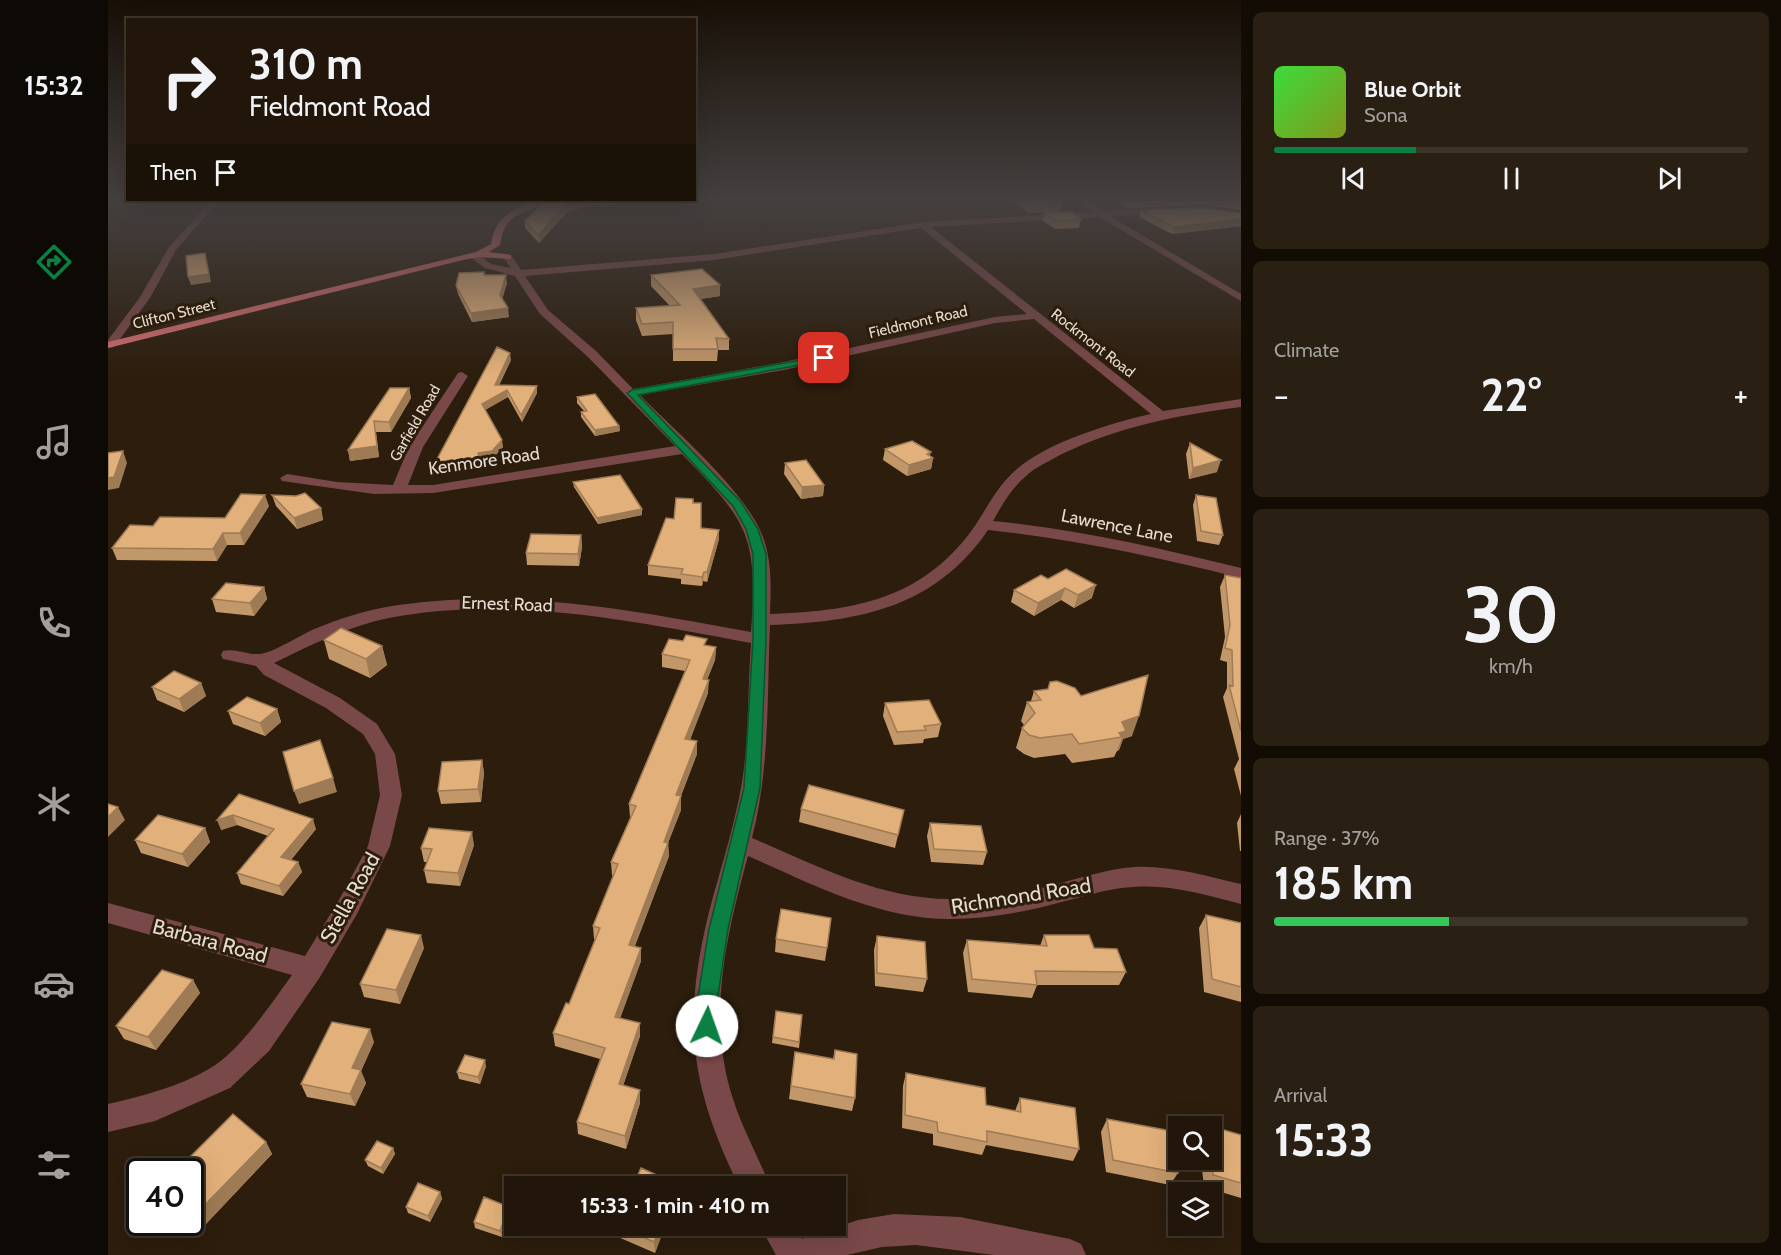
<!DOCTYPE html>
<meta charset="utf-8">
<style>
:root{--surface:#211609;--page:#291f12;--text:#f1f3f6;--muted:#a29f9c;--line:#3e352a;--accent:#0b8043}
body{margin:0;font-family:Cabin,sans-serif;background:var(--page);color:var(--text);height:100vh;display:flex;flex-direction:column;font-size:22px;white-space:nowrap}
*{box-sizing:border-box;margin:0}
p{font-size:20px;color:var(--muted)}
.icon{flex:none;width:33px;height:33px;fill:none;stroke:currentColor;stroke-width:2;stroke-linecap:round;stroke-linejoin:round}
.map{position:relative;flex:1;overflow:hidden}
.side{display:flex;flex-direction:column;gap:12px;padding:12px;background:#120c05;width:540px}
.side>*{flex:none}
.banner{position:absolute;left:18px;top:18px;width:570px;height:183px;border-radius:0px;box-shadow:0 6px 24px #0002,0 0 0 2px var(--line);background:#211609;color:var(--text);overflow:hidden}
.tools{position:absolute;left:1060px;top:1116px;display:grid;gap:12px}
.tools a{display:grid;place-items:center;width:54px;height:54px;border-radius:0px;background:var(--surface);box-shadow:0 6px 24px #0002,0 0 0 2px var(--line);font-size:30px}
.speed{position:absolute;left:18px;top:1158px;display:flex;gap:12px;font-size:30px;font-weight:700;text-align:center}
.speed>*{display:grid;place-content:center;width:78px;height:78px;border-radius:50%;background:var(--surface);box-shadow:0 6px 24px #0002,0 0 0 2px var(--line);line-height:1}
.speed .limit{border:3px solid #111;border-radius:9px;background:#fff;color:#111}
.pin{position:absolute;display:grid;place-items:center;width:51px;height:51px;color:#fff;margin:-26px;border-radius:12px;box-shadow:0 3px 9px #0006}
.me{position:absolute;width:66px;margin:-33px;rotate:3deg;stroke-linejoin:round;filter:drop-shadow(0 0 4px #0008)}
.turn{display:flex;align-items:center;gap:21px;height:126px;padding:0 24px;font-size:27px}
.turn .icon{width:78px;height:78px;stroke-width:2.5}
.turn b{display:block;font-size:42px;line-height:51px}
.then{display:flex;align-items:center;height:57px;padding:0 24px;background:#0003;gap:12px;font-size:22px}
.big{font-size:45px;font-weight:800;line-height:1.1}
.side .tile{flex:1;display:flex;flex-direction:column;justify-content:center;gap:9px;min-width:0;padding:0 21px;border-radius:9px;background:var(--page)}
.side .dial{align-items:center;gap:0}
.dial b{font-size:78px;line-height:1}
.song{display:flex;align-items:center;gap:18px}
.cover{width:72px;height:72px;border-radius:9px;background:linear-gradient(135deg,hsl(120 70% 55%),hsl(70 70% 35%))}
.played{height:6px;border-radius:3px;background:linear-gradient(90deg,var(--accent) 30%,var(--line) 30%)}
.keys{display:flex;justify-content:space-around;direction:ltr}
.heat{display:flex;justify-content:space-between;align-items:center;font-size:33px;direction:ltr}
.charge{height:9px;border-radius:4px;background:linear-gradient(90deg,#34c759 37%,var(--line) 0)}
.trip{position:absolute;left:396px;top:1176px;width:342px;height:60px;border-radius:0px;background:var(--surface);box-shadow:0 6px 24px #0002,0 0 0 2px var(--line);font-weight:800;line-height:60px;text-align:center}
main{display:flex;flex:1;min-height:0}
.tab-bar{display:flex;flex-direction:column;width:108px;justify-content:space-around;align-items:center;background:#0d0904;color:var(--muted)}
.tab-bar .icon{width:42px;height:42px}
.tab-bar .selected{color:var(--accent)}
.tab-bar b{font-size:27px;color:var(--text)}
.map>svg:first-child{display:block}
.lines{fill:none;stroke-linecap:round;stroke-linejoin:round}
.minor{fill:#794848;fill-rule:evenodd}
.major{fill:#d26c6e;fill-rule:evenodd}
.wall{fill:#c29769}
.shaded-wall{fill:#9e7b55}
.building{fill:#e2b07a;stroke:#9e7b55;stroke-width:1.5}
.route{fill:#0b8043;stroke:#07532c;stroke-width:1.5}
.labels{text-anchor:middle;stroke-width:6;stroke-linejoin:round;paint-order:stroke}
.far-street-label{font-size:15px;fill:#e5dbd0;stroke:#2c1d0c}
.street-label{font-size:18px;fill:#e5dbd0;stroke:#2c1d0c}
.near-street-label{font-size:21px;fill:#e5dbd0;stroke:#2c1d0c}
</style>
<main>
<nav class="tab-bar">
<b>15:32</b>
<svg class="icon selected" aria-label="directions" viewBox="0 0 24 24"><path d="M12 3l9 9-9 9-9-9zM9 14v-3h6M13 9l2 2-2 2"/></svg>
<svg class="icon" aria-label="music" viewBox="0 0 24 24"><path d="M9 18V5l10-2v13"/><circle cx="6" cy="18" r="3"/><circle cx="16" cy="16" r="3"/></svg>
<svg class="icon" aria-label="phone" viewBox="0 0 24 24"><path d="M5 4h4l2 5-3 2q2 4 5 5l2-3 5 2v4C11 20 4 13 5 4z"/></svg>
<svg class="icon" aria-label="climate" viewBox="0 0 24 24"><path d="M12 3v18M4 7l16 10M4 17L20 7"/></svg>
<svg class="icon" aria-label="car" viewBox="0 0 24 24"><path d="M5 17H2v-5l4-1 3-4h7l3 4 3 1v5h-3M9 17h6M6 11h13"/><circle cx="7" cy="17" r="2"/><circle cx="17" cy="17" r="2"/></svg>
<svg class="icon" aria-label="filters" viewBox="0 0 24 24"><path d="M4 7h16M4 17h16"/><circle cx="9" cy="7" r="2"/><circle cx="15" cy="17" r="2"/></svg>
</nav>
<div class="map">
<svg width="1133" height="1255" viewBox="0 0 1133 1255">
<rect width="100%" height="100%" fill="#2c1d0c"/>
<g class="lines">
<!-- minor -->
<path class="minor" d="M103,201H111L68,250L42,298L6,347L0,348V340L32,297L61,247Z
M972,201H981L994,211L1060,208V212L1057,213L1002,216L1133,294V301L991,217L823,227L1055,411L1133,399V407C1070,415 1009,427 952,455C940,462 927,467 917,477C903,489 894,505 885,521C969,529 1051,548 1133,568V578C1049,557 966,539 880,530C827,608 750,622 662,625C659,697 662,768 644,838C708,865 771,899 842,899C877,899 912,893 946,885C972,878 999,869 1026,867C1061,865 1098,876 1133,884V904C1099,895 1061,884 1026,887C998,888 972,898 946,904C912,913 877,919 842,919C770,919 704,884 640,856C618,937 598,1020 626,1102C636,1132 651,1158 662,1186H631C582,1086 574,1021 601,912C611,874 623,837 631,798C642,747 639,694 643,643C523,621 402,595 281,618C240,626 203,645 166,663L232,698L269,724L287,754L294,795L282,846L249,914L212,977L161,1051L122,1088L47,1121L0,1132V1104C34,1096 70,1087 101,1069C133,1050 162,1005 184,975L0,923V903L197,956L231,900L260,846L272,795L267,754L255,734L218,708L156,675L148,666L115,659L113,655L115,651C128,648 139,655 151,654C164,654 195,633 209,628C230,619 256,611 278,607C402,586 522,610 643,632C650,535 640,522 574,454L325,493L266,494L174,481L172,478L179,474L229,482L285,485L301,447L350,373L354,372L360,376L315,447L300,485H325L567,446L480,357L432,314L407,276L377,268L365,259L368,252H374L375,258L383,264L403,268L395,257L403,255L413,270L606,254L815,222L984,212ZM813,228L919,314L887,317L676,362L525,389L488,351L440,310L417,276L606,260ZM926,319L1043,414C1003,423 940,442 909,469C886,488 876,516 858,538C806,602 740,611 662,614C663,589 664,561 655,537C638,491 567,431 532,395L676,370L887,323Z
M786,1214L852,1217L962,1239L973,1244L978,1255H886L808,1245L774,1247L739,1255H668L652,1226H686L694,1239L750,1220Z"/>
<!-- major -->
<path class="major" d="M428,201H440C417,217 397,209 392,245L381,252L403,255V259L371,257L355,260L0,348V342L368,252L383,244C387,217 404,209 428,201Z"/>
</g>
<!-- wall -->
<path class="wall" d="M437,201H516L494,207L489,203L459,212L431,243L417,228V221Z
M905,201H952V211L921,213L905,202Z
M1009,201H1133V210L1096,205L1018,208Z
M1033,210L1133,213V226L1064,234L1031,217Z
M936,213L973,219L971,228L947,229L935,221Z
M376,272L377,275L399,283L394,299L401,317L364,322L350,294L348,286Z
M543,275L612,296L593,299L621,339V350H610L609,361H565V334L534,336L528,320V308L562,306L543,286Z
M403,360L391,385L429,386V393L414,422L400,397L377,410L395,447L385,458L373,460V465L345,471L344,467L329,470Z
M282,388H301L303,398L283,432H268L271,457L242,461L240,450Z
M469,397L511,426L512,431L487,436L473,417V412L476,411L469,403Z
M1082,443L1109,472L1081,479L1078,454Z
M777,449L822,456L825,458L823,469L799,476L775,460Z
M677,463L716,485L715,496L693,499L676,474Z
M465,482L534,515L490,524L466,487Z
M164,495L213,508L215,520L189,529L168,506Z
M1088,495L1115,535L1111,545L1089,541L1085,505Z
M585,503L593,528L611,539L599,582L595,581L594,586L573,584V579L540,575V565L566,519Z
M161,506L136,545H119L109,561L9,560L4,548L45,526L117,518Z
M473,535L474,547L471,566L419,565L418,553Z
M1117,575L1133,578V796L1126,769L1131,759L1115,697L1119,688V662L1112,660L1117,637L1112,587Z
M940,579L984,598L966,608L953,600L926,616L903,602L906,590Z
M156,587L159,599L146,616L108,612L104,599Z
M216,640L274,646L279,665L262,678L221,659Z
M599,646L608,647L607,660L599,680L600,693L582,740L589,741V754L573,796V810L560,843L561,856L527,946L533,961L512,1018L532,1023V1036L515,1086L532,1090V1103L518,1149L470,1134L469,1122L492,1059L447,1046L445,1033L461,1004L487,939H486L485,926L505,876L504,875L503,862L522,818V817L521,804L577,671L554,667V654Z
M93,683L98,696L76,712L49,700L44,687Z
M926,691L973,696L1024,736L1015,739L1011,750L1009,751L1006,757L964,763L957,754L926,758L916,754L908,748L914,728L916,725L913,721L919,702L923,701Z
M777,703L833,724L830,737L816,739L815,743L786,745L775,716Z
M169,709L173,722L157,736L125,724L120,711Z
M374,760L376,773L373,802L333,804L330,791Z
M131,794L208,829L183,860L190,862L194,872L175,896L133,884L129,873L160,836L129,825L113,830Z
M693,809L796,810L787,848L691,822Z
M1133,814V851H1132L1129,823Z
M822,823L879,852L875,865L823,862L819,836Z
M97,828L102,842L80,867L33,853L27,840Z
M366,845L352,886L319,883L316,870L319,862H316L313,848Z
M1098,915L1133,923V1002L1096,992L1091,928Z
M936,935L986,948L1018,972L1011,985H929L924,998L860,992L855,953L859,940L932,946Z
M769,936L819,979L815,992L767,986L766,950Z
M668,939L719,948L717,961L667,952Z
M316,948L292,1004L256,997L252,984Z
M85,980L92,993L48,1050L16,1039L8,1026Z
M668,1011L694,1015L691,1048L664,1043Z
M266,1042L253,1071L258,1083L247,1106L199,1097L193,1084Z
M727,1050L747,1098L744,1111L681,1099L687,1052L725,1059Z
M378,1066L372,1084L351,1079L349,1072Z
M798,1073L878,1105L907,1111L912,1098L971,1149L965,1161L878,1145L874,1155L825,1145V1134L794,1128L795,1086Z
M999,1119L1070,1173L1062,1185L998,1172L993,1132Z
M1109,1128L1133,1135V1198L1096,1187L1093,1160H1104V1135Z
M158,1142L164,1154L96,1226L82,1213V1172Z
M285,1148L287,1154L275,1174L260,1166L257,1160Z
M332,1192L334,1199L322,1222L300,1213L298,1207Z
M401,1207L402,1213L394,1237L367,1228L366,1222Z
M509,1226H557L547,1253L510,1237Z"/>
<!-- shaded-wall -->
<path class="shaded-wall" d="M472,201H489V203L459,212L431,243L430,235L458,205Z
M494,201H516L494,207Z
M954,203L952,211L921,213L923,205Z
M1133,219V226L1064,234L1066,227Z
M97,253L103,282L83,285L80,277Z
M398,275L399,283L393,303L392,295Z
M612,285V296L585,300V289Z
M400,308L401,317L364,322L363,313Z
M402,353L403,360L388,392L387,385Z
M429,386V393L414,422L413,415Z
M301,388L303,398L283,432L281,422Z
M399,390L400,397L375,411L374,404Z
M266,421L271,457L242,461L240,450Z
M511,426L512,431L487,436V430Z
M394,440L395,447L385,458L373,460V465L345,471L344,463L370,453Z
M15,451L19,463L11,488L0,490V478Z
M823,452L821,459L825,458L823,469L799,476L801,465L819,454Z
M343,460L344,467L329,470L327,463Z
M1113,460L1109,472L1081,479L1085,468Z
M716,485L715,496L693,499L694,487Z
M157,495L161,506L136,545L132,533Z
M213,508L215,520L189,529L186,518Z
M534,509V515L490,524L489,518Z
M611,530V539L599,582V572Z
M115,533L119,545L109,561L105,549Z
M473,535L474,547L471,566L470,554Z
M596,572L595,581L594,586V577Z
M988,585L984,598L966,608L970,595Z
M156,587L159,599L146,616L142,603Z
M957,588L953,600L926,616L930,603Z
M274,646L279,665L262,678L258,659Z
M608,647L607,660L594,692L595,679Z
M601,680L600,693L577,752V739Z
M93,683L98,696L76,712L71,699Z
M169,709L173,722L157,736L152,723Z
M1031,716L1024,736L1015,739L1011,750L1009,751L1014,737L1008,738L1014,722Z
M589,741V754L568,808V795Z
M374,760L376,773L373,802L370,789Z
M225,778L229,792L191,804L186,791Z
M573,796V810L560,843L561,856L522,958L521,945L556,842Z
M10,807L17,820L0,837V817Z
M125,815L129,825L113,830L109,820Z
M205,819L208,829L177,867L173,857Z
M97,828L102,842L80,867L74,854Z
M364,832L366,845L352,886L350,873Z
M190,862L194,872L175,896L171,886Z
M313,935L316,948L292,1004L288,990Z
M533,948V961L508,1030L507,1017Z
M85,980L92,993L48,1050L40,1037Z
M532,1023V1036L511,1097V1084Z
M262,1029L266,1042L253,1071L258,1083L247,1106L242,1094L244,1068Z
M377,1060L378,1066L372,1084L370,1077Z
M532,1090V1103L518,1149L517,1136Z
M158,1142L164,1154L96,1226L88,1214Z
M285,1148L287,1154L275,1174L273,1168Z
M332,1192L334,1199L322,1222L320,1216Z
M401,1207L402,1213L394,1237L392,1231Z
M553,1226H557L547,1253L546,1242Z"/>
<!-- building -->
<path class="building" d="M437,201H472L458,205L430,235L417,221Z
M916,201H952L954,203L923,205Z
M1119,201H1133V203Z
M1098,208L1133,213V219L1066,227L1033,210Z
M964,212L973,219L949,221L936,213Z
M97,253L101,274L80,277L78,256Z
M594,269L612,285L585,289L621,339L608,338L610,349H565V322L534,324L528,308L572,305L543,275Z
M376,272V275H398L392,295L400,308L363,313L348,286L351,273Z
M389,347L402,353L387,385L429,386L413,415L399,390L374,404L394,440L384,451L370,453L372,458L344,463L343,460L327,463Z
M282,388H301L281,422L266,421L269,446L240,450Z
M487,394L511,426L487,430L473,412L479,411L469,397Z
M804,441L823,452L819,454L825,458L801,465L777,449Z
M1082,443L1113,460L1085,468Z
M15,451L6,477L0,478V453Z
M698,460L716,485L694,487L677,463Z
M512,475L534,509L489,518L465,482Z
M197,493L213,508L186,518L164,495L188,496Z
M133,494L157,495L132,533H115L105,549L4,548L22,525L45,526L52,517L117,518Z
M1088,495L1108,498L1115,535L1093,531Z
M568,498L585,499V503H593V528L611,530L599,572H596L594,577L573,574L575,569L540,565L558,518L566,519Z
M423,534L473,535L470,554L418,553Z
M958,569L988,585L970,595L957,588L930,603L906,590L933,575L940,579Z
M1117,575L1133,578V731L1121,685L1125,686L1124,650L1117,648L1122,625Z
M118,583L156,587L142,603L104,599Z
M233,628L274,646L258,659L216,640Z
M578,635L599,639L596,645L608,647L595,679L601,680L577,739L589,741L568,795L573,796L556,842L560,843L521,945L533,948L507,1017L532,1023L511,1084L532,1090L517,1136L469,1122L497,1048L445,1033L458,1003L461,1004L492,928L485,926L510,864L503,862L528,806L521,804L582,660L554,654L561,639L575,641Z
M66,671L93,683L71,699L44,687Z
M1040,675L1031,716L1014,722L1018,731L1011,733L1014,737L971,744L964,734L932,738L921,735L914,728L927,713L919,702L933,700L926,691L940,689L942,682L949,681L967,688L973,696Z
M139,697L169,709L152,723L120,711Z
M821,700L833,724L816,726L818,730L789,732L777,703Z
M212,740L225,778L186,791L175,752Z
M374,760L370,789L330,791L334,762Z
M701,785L796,810L790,835L693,809Z
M131,794L205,819L173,857L190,862L171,886L129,873L166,829L125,815L109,820Z
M0,804L10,807L0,817Z
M50,815L97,828L74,854L27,840Z
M822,823L873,826L879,852L826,849Z
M321,828L364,832L350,873L316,870L324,849L313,848Z
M673,909L723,918L719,948L668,939Z
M1098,915L1133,923V987L1104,979Z
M279,929L313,935L288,990L252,984Z
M936,935H981L986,948L1009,949L1018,972L927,971L929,985L864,979L859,940L939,946Z
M769,936L817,942L819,979L769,973Z
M54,970L85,980L40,1037L8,1026Z
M668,1011L694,1015L691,1042L665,1037Z
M224,1022L262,1029L244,1068L253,1070L242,1094L193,1084Z
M727,1050L749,1054L747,1098L683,1086L687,1052L726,1059Z
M357,1055L377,1060L370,1077L349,1072Z
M798,1073L877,1088L878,1105L913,1112L912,1098L967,1108L971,1149L879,1131V1142L830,1132L829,1122L797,1115Z
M125,1114L158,1142L88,1214L82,1209V1172H67Z
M999,1119L1063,1131L1070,1173L1005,1160Z
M1109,1128L1133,1135V1183L1105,1175L1103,1160H1104V1143L1111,1145Z
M269,1141L285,1148L273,1168L257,1160Z
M533,1168L569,1184L568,1186H525Z
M310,1183L332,1192L320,1216L298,1207Z
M376,1197L401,1207L392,1231L366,1222Z
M510,1226H553L546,1242Z"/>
<!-- sky -->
<linearGradient id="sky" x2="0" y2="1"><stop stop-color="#181007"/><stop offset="0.53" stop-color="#454040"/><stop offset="1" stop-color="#454040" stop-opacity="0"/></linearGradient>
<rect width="1133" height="376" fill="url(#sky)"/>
<!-- route -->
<path class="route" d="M716,356L721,358L719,360L530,395L633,502L650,529L658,554V639L652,788L620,929L608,1009L609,1026L606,1032L599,1035L591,1032L588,1026V1009L601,929L636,788L645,639V554L638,529L625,506L519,393L524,390Z"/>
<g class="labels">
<!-- far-street labels -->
<g class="far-street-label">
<text transform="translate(66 314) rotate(-14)" y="5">Clifton Street</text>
<text transform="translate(810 322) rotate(-13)" y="5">Fieldmont Road</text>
<text transform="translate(985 343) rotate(38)" y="5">Rockmont Road</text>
<text transform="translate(307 423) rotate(-60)" y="5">Garfield Road</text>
</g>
<!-- street labels -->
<g class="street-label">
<text transform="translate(376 461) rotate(-8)" y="6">Kenmore Road</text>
<text transform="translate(1009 526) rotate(11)" y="6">Lawrence Lane</text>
<text transform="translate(399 604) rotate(2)" y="6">Ernest Road</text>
</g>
<!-- near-street labels -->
<g class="near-street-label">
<text transform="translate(913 896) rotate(-9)" y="7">Richmond Road</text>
<text transform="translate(242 898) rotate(-61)" y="7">Stella Road</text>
<text transform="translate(102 941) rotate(15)" y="7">Barbara Road</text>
</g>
</g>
</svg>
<div class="tools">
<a><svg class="icon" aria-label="search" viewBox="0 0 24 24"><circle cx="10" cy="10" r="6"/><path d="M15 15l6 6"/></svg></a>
<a><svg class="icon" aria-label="layers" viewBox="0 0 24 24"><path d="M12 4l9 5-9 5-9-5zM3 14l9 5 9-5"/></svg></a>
</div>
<div class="speed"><div class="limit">40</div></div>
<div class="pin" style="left:716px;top:358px;background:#d93025"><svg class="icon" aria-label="arrive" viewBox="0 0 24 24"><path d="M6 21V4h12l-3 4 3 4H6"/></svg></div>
<svg class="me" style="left:599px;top:1026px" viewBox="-20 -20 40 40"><circle r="19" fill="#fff"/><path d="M0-13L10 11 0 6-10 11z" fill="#0b8043"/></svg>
<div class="trip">15:33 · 1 min · 410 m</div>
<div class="banner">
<div class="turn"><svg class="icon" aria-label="right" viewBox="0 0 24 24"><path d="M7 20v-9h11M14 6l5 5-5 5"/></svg><div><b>310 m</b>Fieldmont Road</div></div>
<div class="then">Then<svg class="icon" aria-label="arrive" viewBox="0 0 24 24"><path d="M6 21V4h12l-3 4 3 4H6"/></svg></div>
</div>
</div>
<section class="side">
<div class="tile">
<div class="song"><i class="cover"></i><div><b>Blue Orbit</b><p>Sona</p></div></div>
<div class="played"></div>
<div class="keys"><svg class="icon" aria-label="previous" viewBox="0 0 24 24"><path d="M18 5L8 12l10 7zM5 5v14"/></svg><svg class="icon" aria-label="pause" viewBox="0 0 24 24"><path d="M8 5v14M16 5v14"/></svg><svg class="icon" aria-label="next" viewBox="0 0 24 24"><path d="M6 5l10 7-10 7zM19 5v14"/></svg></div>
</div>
<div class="tile"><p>Climate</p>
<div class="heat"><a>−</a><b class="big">22°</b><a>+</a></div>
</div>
<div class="tile dial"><b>30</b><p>km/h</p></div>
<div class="tile"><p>Range · 37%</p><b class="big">185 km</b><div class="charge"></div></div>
<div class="tile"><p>Arrival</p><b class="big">15:33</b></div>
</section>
</main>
